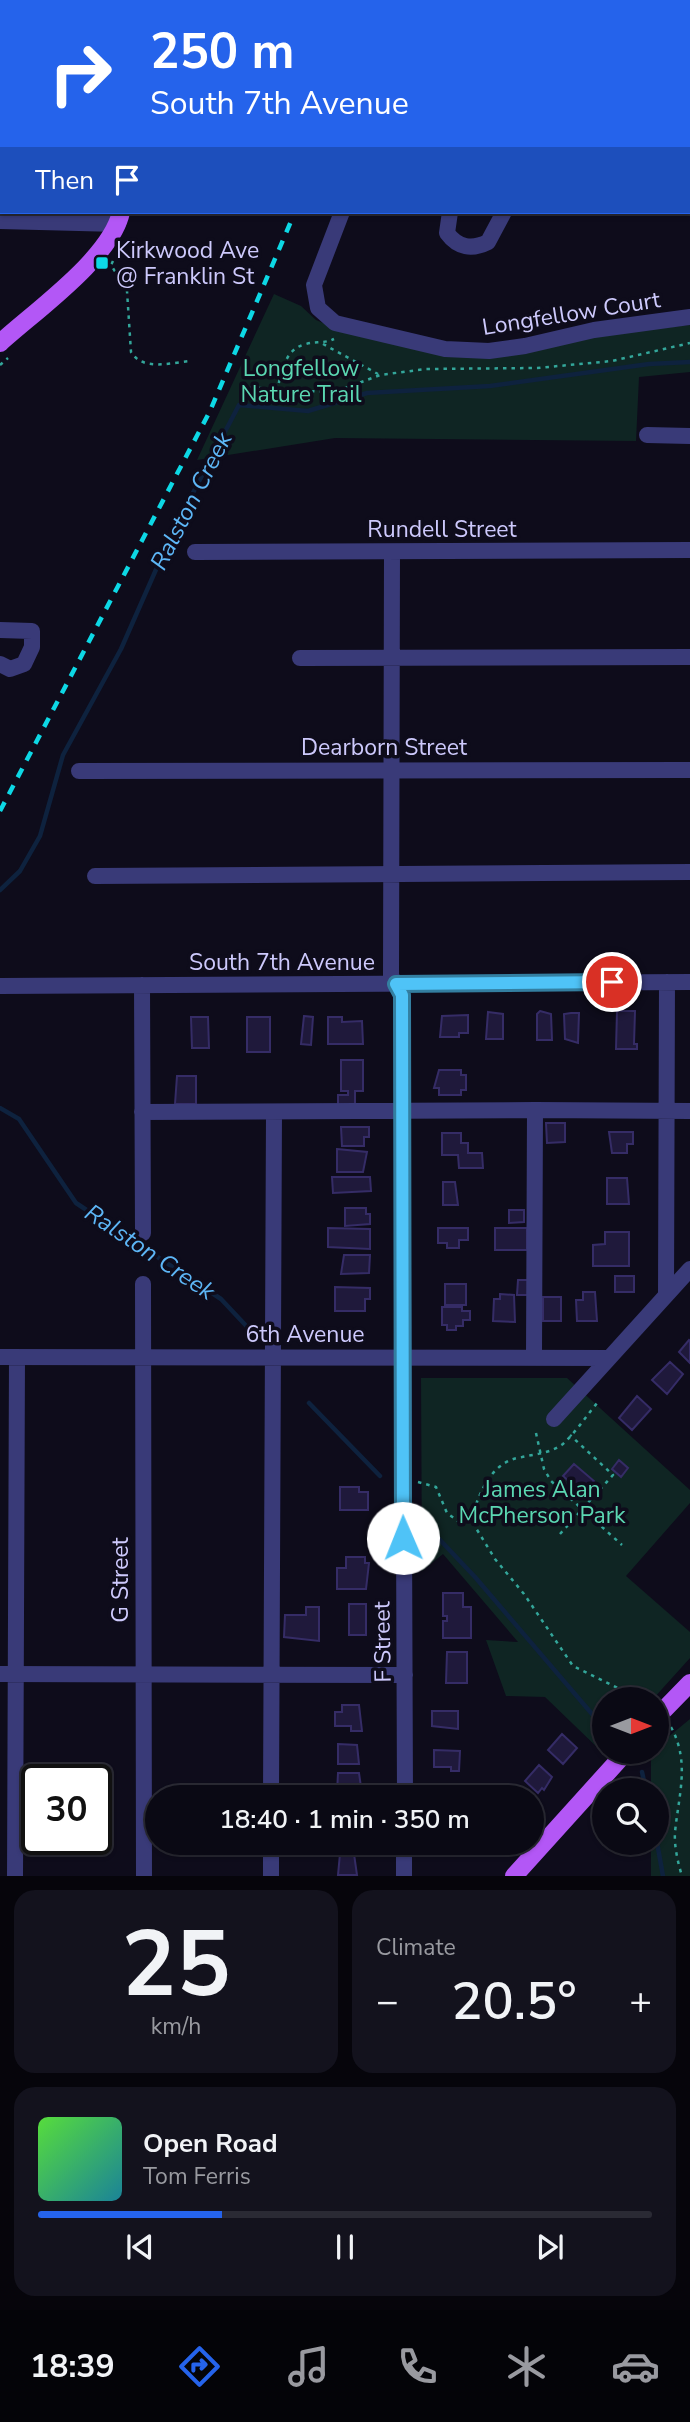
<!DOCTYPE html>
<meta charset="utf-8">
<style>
:root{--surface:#0a0914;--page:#13121d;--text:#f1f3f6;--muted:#999aa0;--line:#2a2a34;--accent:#2563eb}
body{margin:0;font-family:"Nunito Sans",sans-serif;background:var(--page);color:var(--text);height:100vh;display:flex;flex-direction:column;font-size:26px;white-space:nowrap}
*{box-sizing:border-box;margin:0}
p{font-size:23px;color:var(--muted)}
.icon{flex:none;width:38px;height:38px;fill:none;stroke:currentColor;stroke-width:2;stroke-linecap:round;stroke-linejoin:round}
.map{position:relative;height:1876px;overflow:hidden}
.drawer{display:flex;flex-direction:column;gap:14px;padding:14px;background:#06050b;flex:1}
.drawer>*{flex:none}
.hud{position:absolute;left:0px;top:0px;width:691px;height:214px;box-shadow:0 2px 5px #0004,0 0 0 2px var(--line);background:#2563eb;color:#fff;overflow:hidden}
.needle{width:46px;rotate:90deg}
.tools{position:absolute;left:592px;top:1687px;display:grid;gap:14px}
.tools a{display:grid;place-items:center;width:77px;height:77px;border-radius:50%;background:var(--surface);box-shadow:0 2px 5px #0004,0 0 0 2px var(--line);font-size:35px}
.speed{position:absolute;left:21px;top:1764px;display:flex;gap:14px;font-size:35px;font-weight:700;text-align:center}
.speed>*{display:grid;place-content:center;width:91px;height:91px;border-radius:50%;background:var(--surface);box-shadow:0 2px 5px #0004,0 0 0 2px var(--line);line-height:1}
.speed .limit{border:4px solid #111;border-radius:10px;background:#fff;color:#111}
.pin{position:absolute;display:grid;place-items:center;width:60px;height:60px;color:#fff;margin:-30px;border:4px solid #fff;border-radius:50%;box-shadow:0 2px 7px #0007}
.me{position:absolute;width:77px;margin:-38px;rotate:359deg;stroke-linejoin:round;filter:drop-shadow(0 0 5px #0008)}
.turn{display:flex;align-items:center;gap:24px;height:147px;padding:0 35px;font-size:32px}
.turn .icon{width:91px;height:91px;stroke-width:2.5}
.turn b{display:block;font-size:49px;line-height:60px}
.then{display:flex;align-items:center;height:66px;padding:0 35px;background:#0003;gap:14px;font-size:26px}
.big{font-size:52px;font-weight:600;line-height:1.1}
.drawer .widget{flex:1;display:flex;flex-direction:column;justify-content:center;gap:10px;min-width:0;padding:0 24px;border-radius:21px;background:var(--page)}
.drawer .dial{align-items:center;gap:0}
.dial b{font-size:91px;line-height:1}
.song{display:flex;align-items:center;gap:21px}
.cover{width:84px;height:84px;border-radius:10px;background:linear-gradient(135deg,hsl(110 70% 55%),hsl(190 70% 35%))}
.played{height:7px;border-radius:4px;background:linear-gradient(90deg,var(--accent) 30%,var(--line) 30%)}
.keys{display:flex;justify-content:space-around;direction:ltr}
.heat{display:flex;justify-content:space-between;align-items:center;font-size:38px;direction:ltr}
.drawer .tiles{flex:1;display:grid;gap:14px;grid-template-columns:1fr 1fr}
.widget:last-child{grid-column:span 2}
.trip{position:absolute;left:145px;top:1785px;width:399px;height:70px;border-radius:35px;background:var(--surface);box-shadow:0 2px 5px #0004,0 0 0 2px var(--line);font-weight:600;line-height:70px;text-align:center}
.dock{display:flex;height:112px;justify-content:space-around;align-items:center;background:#040408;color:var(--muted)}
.dock .icon{width:49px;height:49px}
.dock .active{color:var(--accent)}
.dock b{font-size:32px;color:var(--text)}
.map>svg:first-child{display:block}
.green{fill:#0f2523}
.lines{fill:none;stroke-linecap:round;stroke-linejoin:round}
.stream{stroke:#0e223e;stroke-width:4.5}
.building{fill:#1f193b;stroke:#352c66;stroke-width:2}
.path{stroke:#33a69a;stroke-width:2.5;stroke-dasharray:3.5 5;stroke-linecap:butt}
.minor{stroke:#393a78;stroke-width:16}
.major{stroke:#b357f6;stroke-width:18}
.rail{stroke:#0dd8e5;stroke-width:4.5;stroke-dasharray:10 9;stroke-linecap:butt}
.route-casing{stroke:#337fa1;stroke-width:18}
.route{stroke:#4fc3f7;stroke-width:12}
.poi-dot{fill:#0dd8e5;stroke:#0e0c1b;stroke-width:2.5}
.labels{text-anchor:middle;stroke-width:7;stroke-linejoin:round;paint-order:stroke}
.poi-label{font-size:23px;fill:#cdc9fc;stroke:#0e0c1b;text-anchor:start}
.street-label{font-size:23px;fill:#cdc9fc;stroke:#0e0c1b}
.park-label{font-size:23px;fill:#5bd7b2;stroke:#0e0c1b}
.water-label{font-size:24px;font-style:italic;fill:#5db6f6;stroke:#0e0c1b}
</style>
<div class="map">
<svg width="690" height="1876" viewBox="0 0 690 1876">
<rect width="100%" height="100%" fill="#0e0c1b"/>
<!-- green -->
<path class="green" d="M274,294L301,306L316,320L337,329L434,353L690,325V372L639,377L636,441L335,438L197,460Z
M421,1378H567L690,1490V1503L626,1576L690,1632V1658L653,1699H604L601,1751L545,1697L506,1696L486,1640L518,1642L443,1554L422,1571Z
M690,1719V1876H651V1843H656V1790H651V1752H656V1747Z"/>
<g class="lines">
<!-- stream -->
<path class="stream" d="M0,890L20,871L40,836L63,755L121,649L173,531L239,405L308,411L367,393L490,386L649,364L690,362
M0,1108L19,1119L76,1203L221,1299L251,1331
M309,1403L380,1476
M423,1522L475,1577L604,1728
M642,1772L646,1790
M656,1837L663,1876"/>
</g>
<!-- building -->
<path class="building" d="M540,1011L551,1014L552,1040H537V1014Z
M617,1011H635L634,1044H637V1049H616Z
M488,1012L503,1014V1039H486Z
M571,1013H579L578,1043L565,1039L564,1014Z
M468,1015V1033H459V1037H440L442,1016Z
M304,1016L313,1017L311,1045L301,1044Z
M191,1017H208L209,1048H192Z
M247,1017H270V1052H247Z
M328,1017H342V1022L362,1021L363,1044H328Z
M341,1060H363V1091H355V1107H338V1095H348V1091H341Z
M439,1070H461V1075H466V1090H461V1095H439V1088H434Z
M177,1076H196V1104H175Z
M546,1123H565V1142L547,1143Z
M341,1127H369V1137H364V1146H342Z
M609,1132H633V1144H627V1153H612Z
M442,1133H461V1143H468V1153H482L483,1168H459L458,1155H442Z
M337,1149L367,1152L363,1172H337Z
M332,1177H370L371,1191L333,1193Z
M607,1178H627L629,1204H607Z
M443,1182H455L458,1205H443Z
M345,1208H366V1214H370V1224L345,1226Z
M509,1210H524V1222L509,1223Z
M328,1228L370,1229V1249L328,1247Z
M438,1228H468V1240H459V1248H447V1243H438Z
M495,1228H527V1250H495Z
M605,1232H629V1266H593V1245L605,1244Z
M344,1255H370L369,1273L341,1274Z
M615,1276H634V1292H615Z
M518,1280H529V1295H517Z
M445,1284H466V1305H445Z
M335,1287L370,1288V1299H365V1311H335Z
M583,1292H595L597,1321H577L576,1300H583Z
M500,1294L514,1295L515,1322L493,1321L494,1299H500Z
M543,1297H561V1321H543Z
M442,1307H462V1311H470V1320H463V1326H456V1330H447V1325H442Z
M689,1340L690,1341V1363L679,1352Z
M670,1362L683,1374L667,1394L652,1380Z
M637,1396L651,1409L632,1430L619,1418Z
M619,1460L628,1468L621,1477L612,1469Z
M574,1464L594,1481L583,1494L563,1476Z
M340,1487H359V1492H368V1510H340Z
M346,1557H365V1563H369L366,1589H337V1568H346Z
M443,1593H463V1607H471V1638H443V1621H447V1616H443Z
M349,1604H366V1635H349Z
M306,1607H319V1641L284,1637L285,1615H306Z
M447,1652H467V1683H446Z
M342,1705H359L362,1731H351V1726H335V1712H342Z
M432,1711H458V1729L432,1726Z
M562,1734L577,1748L563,1764L548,1750Z
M338,1744L357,1745L359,1764H338Z
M434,1750L460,1751L459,1771H451V1767H434Z
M539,1765L552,1777L544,1790L542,1788L538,1793L525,1781Z
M338,1773H359L362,1794L328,1797V1793H337Z
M341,1843H369V1853L354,1854L357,1875H338Z"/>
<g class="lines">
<!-- path -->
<path class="path" d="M113,261L111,265L127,291L131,352C143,372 172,362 192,361
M323,344L378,374
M0,365L8,358
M242,386L277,390C282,372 284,349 306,344C316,341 323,344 334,339
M277,390L335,392L380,375L426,369L537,368L612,361L690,343
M536,1433L544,1469L551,1481L622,1545
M418,1482L436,1487L447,1513L458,1521L471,1520L495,1559L524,1594L573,1666L640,1699
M471,1520C479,1493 491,1461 522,1457C536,1454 551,1453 563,1444C576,1432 587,1415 598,1402
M560,1534L613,1475L570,1435
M671,1727C690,1762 679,1793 675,1832C674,1846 678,1863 682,1876"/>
<!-- minor -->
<path class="minor" d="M560,2V0
M342,212L314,285L318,308L335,323L445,349L489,351L525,346L594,330L690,317
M450,212L447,233C458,248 472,250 488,242L504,212
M0,221L118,224
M647,435L690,436
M195,552L690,550
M392,553L391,976L402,995L405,1797
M0,630L32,631V647L24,664L10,669L0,664
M300,658L690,657
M79,771L690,770
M95,876L690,872
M142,985L143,1233
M0,986L690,982
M142,1112L535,1110
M143,1284L144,1876
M666,1295L667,982
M534,1356L535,1110L690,1111
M0,1357L609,1358
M554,1419L690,1269
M0,1674L405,1675
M271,1797L274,1112
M271,1843V1876
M15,1876L17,1357
M404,1876V1843"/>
<!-- major -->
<path class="major" d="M122,0V2
M0,343C35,311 111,258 121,212
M656,1718L690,1683
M514,1876L626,1752"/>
<!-- rail -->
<path class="rail" d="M367,2V0
M0,811L210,411L295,212"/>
</g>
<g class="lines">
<defs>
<path id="route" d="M403,1538L402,995L396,984L612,982"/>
</defs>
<!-- route casing -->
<use href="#route" class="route-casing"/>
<!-- route -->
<use href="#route" class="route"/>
</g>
<!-- markers -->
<rect class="poi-dot" x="95" y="256" width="14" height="14" rx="3.5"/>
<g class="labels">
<!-- poi labels -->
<g class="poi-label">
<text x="116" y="258">Kirkwood Ave<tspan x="116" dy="26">@ Franklin St</tspan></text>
</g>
<!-- street labels -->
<g class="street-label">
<text transform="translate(571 313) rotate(-9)" y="8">Longfellow Court</text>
<text x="442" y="537">Rundell Street</text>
<text x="384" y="755">Dearborn Street</text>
<text x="282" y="970">South 7th Avenue</text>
<text x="305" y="1342">6th Avenue</text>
<text transform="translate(120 1580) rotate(-90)" y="8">G Street</text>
<text transform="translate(382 1642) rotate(-91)" y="8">F Street</text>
</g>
<!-- park labels -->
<g class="park-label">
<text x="301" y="376">Longfellow<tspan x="301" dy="26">Nature Trail</tspan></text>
<text x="542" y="1497">James Alan<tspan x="542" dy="26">McPherson Park</tspan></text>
</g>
<!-- water labels -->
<g class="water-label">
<text transform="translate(191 501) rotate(-63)" y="8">Ralston Creek</text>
<text transform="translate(150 1252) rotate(34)" y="8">Ralston Creek</text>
</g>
</g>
</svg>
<div class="tools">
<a><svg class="needle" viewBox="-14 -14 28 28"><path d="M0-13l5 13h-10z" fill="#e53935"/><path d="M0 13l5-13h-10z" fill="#999aa0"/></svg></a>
<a><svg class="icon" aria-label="search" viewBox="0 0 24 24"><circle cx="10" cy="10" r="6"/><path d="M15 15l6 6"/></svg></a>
</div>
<div class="speed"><div class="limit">30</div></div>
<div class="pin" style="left:612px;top:982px;background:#d93025"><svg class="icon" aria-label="arrive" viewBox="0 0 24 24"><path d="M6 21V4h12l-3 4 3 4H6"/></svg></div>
<svg class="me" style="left:403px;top:1538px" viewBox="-20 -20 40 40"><circle r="19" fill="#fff"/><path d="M0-13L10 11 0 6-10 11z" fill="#4fc3f7"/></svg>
<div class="trip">18:40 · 1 min · 350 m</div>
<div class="hud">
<div class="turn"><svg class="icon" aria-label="right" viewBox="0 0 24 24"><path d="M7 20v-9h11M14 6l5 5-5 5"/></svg><div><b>250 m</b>South 7th Avenue</div></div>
<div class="then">Then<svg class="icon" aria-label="arrive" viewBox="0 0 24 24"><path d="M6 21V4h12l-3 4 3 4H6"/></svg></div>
</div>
</div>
<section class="drawer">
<div class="tiles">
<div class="widget dial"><b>25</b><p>km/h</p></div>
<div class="widget"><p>Climate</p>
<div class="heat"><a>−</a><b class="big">20.5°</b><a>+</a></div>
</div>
<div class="widget">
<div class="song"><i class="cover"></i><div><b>Open Road</b><p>Tom Ferris</p></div></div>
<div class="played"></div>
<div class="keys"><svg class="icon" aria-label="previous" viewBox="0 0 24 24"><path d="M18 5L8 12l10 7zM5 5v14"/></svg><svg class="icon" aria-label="pause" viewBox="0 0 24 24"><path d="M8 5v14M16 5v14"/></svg><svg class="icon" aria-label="next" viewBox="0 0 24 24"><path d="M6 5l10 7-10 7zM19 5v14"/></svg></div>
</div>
</div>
</section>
<nav class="dock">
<b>18:39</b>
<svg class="icon active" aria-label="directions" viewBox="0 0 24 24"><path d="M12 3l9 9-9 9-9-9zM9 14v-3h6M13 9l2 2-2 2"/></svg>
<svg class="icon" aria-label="music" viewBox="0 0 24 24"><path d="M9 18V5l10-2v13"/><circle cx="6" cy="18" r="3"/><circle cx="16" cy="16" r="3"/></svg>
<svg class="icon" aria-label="phone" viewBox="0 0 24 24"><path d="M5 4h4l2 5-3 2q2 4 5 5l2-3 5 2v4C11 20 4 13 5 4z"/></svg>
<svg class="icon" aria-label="climate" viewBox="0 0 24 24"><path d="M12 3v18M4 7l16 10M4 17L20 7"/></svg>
<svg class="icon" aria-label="car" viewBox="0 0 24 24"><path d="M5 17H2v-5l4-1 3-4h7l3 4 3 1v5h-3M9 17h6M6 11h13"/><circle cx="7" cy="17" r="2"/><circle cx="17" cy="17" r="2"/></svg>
</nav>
